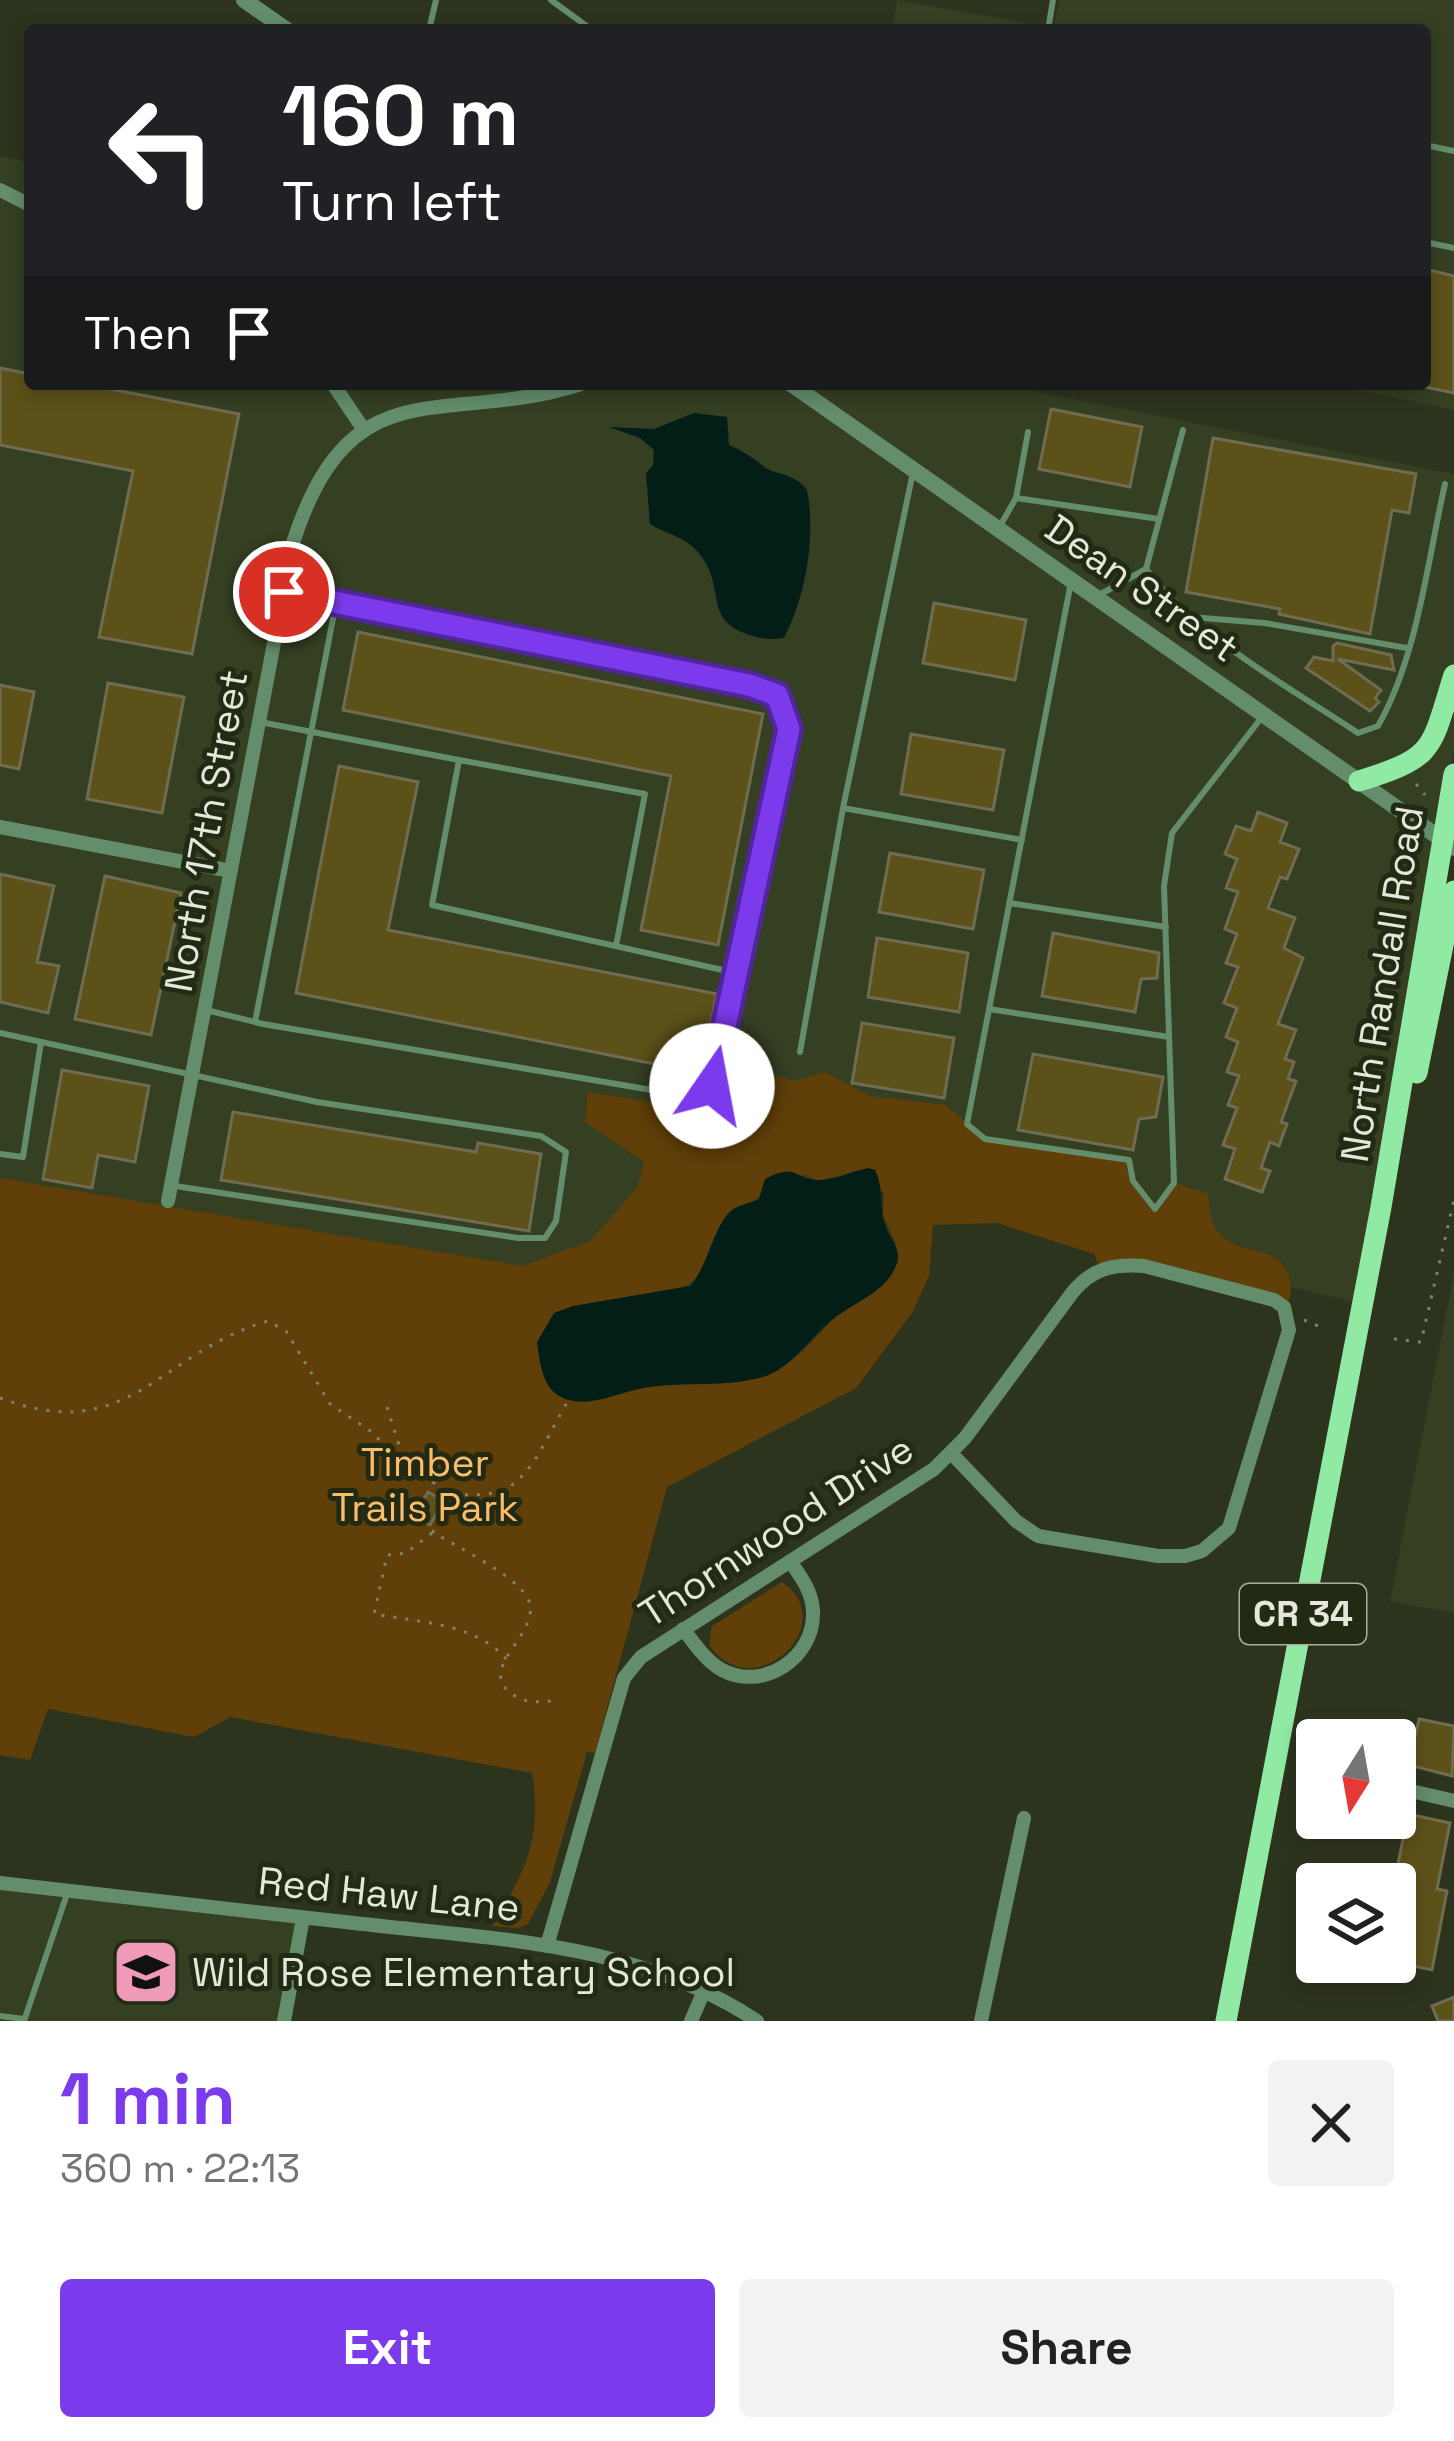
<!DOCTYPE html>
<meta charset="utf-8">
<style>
:root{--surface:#fff;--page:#f2f2f2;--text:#202124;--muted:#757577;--accent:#7c3aed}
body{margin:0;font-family:"Space Grotesk",sans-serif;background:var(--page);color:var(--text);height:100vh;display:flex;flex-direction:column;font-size:45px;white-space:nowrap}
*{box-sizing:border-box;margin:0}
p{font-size:39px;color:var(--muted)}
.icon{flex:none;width:66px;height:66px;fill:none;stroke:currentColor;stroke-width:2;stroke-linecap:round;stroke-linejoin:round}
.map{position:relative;height:2021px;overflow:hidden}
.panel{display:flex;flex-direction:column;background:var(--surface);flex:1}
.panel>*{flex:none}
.guide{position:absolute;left:24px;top:24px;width:1407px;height:366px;border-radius:12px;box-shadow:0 6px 18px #0003;background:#202124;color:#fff;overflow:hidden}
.needle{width:78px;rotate:191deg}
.tools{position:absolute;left:1296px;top:1719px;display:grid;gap:24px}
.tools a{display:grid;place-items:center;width:120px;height:120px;border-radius:12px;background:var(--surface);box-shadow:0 6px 18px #0003;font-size:60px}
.pin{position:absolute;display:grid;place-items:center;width:102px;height:102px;color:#fff;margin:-51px;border:6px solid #fff;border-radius:50%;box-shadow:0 3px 12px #0007}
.me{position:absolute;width:132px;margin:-66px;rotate:12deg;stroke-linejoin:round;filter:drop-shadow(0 0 9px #0008)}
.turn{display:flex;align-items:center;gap:42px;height:252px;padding:0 60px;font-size:54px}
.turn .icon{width:156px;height:156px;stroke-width:2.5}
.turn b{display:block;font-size:84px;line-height:102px}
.then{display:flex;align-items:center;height:114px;padding:0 60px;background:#0003;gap:24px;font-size:45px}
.round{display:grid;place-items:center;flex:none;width:126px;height:126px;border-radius:12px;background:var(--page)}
.headline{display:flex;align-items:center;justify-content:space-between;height:204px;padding:0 60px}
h1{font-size:72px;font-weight:700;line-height:90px;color:var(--accent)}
.primary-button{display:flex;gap:24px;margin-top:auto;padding:24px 60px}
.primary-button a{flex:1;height:138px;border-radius:12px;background:var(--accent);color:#fff;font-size:48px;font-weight:700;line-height:138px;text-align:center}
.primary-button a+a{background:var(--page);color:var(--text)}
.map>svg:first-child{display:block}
.built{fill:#353f22}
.green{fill:#603f08;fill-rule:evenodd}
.water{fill:#021e17}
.building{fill:#5b5119;stroke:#706c52;stroke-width:3}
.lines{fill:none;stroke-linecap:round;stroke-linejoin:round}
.path{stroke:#7d8370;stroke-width:3;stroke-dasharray:3 9;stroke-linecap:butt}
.service{stroke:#638d6b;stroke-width:6}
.minor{stroke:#638d6b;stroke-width:14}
.tertiary{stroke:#638d6b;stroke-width:16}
.primary{stroke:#91eaa3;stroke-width:21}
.route-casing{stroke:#51269a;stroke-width:30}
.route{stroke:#7c3aed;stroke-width:21}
.labels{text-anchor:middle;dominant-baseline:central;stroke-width:10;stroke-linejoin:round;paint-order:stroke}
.shield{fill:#232a14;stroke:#a9af9f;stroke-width:3}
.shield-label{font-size:36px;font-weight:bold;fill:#e3e8da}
.street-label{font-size:39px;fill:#e3e8da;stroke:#232a14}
.park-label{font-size:39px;fill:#fbbd69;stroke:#232a14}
.poi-label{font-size:39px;fill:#e3e8da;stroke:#232a14;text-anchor:start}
</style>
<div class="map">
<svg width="1454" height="2021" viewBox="0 0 1454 2021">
<rect width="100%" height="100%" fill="#2d341e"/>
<path class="built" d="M897,0L1054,28L1059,0H1454V410L1329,384H1425V30H892Z
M0,156L30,162V384H776L1435,841L1354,1302L860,1186L711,1298L0,1178Z
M793,384H996L1454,474V748L1438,833Z
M1454,1273V1613L1390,1601Z
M0,1889L304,1923L281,2021H0Z"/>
<path class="green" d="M740,1065L795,1081L824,1072L870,1096L946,1105L985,1139L1129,1160L1133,1181L1155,1208L1174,1183L1208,1194C1209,1203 1209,1215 1213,1223C1233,1266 1292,1232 1291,1296L1284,1307L1144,1266L1100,1270L1094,1254L997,1223L933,1225L929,1276L912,1313L856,1388L667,1487L595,1753L587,1752L550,1882L528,1924L518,1928L492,1926C525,1872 543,1838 532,1773L230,1717L194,1737L48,1709L30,1760L0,1755V1178L523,1266L590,1241L637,1188L644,1162L585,1122L588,1092L694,1109L706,1107ZM868,1168L884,1194L883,1216L896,1244L872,1294L834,1318L802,1352L785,1365L766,1376L692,1383L674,1290C708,1282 702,1254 719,1230C730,1213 755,1208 762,1190L807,1174L817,1181Z
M782,1582C843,1623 754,1709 709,1645L712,1626Z"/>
<path class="water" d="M694,413L727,417L729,445C743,451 752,457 763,466C778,477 794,472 807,490C816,536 806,596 784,638C770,640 760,639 747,634C702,618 728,589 698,552C684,536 666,534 650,524L646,473L653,465L654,450L640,438L609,427L654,429Z
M868,1168L875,1170C885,1190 878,1213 888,1232C894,1244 902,1252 896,1266C886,1292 854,1302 833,1319C809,1337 794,1367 763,1377C726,1388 683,1381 644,1388C618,1392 589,1409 563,1398C542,1389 540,1363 537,1342L554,1313L573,1306L690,1286C709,1265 714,1224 732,1210C739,1205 750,1203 759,1199L765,1179C797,1162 795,1180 820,1180C834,1180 854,1171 868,1168Z"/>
<path class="building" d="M1425,269L1454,276V393L1425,387Z
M0,368L30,374V384H84L239,414L192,654L99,637L133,471L0,445Z
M1051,409L1142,427L1130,487L1039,469Z
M1213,438L1416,474L1409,513L1392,510L1370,634L1279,614L1280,609L1186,592Z
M934,603L1026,620L1015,680L923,663Z
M358,632L763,714L718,945L641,930L671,776L343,710Z
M1337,643L1391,655L1394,670L1338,659L1381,690L1375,698L1379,702L1370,711L1306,668L1314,657L1333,661V646Z
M108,683L184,697L162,813L87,799Z
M0,685L34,692L19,769L0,765Z
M911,734L1004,750L993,810L901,794Z
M339,766L418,782L388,930L717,994L700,1073L296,993Z
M1258,812L1287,823L1280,842L1299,849L1287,879L1280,877L1268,908L1295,918L1284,948L1303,958L1278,1024L1296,1030L1285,1059L1294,1062L1288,1079L1296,1081L1281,1122L1287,1124L1279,1146L1270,1142L1261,1168L1270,1171L1262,1192L1225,1179L1235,1149L1223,1145L1237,1108L1228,1105L1239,1076L1227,1072L1238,1042L1226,1037L1237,1008L1224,1003L1238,967L1226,963L1237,934L1225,929L1238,892L1226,888L1237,859L1225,854L1236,826L1251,831Z
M890,853L984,870L973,929L879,912Z
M0,874L54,886L37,962L59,966L48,1013L0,1002Z
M105,876L181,893L151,1035L75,1019Z
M1053,933L1159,953L1157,978L1141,979L1135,1012L1042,996Z
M877,938L968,953L959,1012L868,997Z
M862,1023L954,1038L944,1098L852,1083Z
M1033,1054L1163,1077L1156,1117L1139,1119L1133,1150L1018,1130Z
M62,1070L149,1086L135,1162L98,1155L92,1188L43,1179Z
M233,1112L476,1152L478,1143L541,1154L529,1231L221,1180Z
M428,1492L444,1501L430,1525L414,1516Z
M1419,1719L1454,1726L1452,1776L1409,1765Z
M1408,1814L1450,1823L1437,1889L1447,1891L1432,1970L1395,1962L1394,1884Z
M1454,1997V2021H1438L1432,2006Z"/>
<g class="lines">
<path class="path" d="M1416,784L1425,795
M1304,1320L1318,1326
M1394,1339L1421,1342L1454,1200
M0,1398C130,1447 159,1352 268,1321L286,1331L330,1404L372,1432L406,1469L438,1485L450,1497L433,1532C457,1547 513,1574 527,1597C546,1630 479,1664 508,1691C523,1704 535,1702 553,1701
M387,1407L406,1467
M453,1496C469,1493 487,1497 503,1490C533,1477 550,1430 567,1403
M432,1533L406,1553L387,1555L374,1614C417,1622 476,1623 506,1659"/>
<path class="service" d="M551,0L592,30
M429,30L436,0
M1048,30L1053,0
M1425,145L1454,151
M1425,242L1454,248
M913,472L843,808L1022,840
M1016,498L1028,432
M1000,526L1016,498L1159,519
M1146,569C1201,640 1283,683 1358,733L1378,726C1418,655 1427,563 1445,484
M1071,582L967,1124L985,1139L1129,1160L1133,1181L1155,1209L1174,1183L1164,886L1172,833L1262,717
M1099,595L1146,569L1183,430
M1191,617L1264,623L1407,648
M260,722L459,760L432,905L736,973
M459,760L645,794L616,946
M1009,903L1166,927
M989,1009L1169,1037
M206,1010L263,1024L693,1097L712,1086L789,729L777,695L749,685L287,593
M255,1022L336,603
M0,1033L317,1102L541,1136L566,1152L556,1221L545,1238H518L175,1186
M800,1052L843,808
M0,1154L23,1157L41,1042
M0,2016L24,2019
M24,2021L67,1894"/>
<path class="minor" d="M0,190L30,205
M333,384L364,430
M0,827L231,871
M168,1201L293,543C351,362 444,428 581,384
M683,1629C695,1644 705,1660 722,1670C763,1692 815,1658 813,1611C812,1591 801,1577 790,1561
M1398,1788L1454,1801
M0,1883C118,1897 236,1910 354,1923C491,1939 638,1942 757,2021
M547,1946L624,1678L641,1657L934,1469L965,1438L1072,1293C1092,1268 1113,1264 1144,1266L1274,1300L1284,1307L1289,1330L1229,1528L1202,1551L1185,1556H1158L1038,1536L1016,1521L952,1454
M284,2021L303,1918
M691,2021L704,1991
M981,2021L1024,1818"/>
<path class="tertiary" d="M244,0L287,30
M791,384L1454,848"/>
<path class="primary" d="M1359,781C1437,757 1430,750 1454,675
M1417,1073L1454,891
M1226,2021L1381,1207L1454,774"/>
</g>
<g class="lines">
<defs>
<path id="route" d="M284,592L749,685L777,695L789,729L712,1086"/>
</defs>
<use href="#route" class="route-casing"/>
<use href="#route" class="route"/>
</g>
<defs>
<symbol id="school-square" viewBox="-11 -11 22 22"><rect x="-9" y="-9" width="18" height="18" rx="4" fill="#ef9ab7" stroke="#232a14"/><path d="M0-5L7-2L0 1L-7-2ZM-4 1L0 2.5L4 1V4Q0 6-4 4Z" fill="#111"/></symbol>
</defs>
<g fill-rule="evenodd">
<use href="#school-square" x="108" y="1934" width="76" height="76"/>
</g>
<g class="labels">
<rect class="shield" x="1240" y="1584" width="126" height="60" rx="9"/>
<g class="shield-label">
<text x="1303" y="1614">CR 34</text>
</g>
<g class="street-label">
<text transform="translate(1142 588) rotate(35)">Dean Street</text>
<text transform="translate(206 831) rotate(-80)">North 17th Street</text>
<text transform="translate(1382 984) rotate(-81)">North Randall Road</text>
<text transform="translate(776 1531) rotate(-33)">Thornwood Drive</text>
<text transform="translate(389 1894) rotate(6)">Red Haw Lane</text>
</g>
<g class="park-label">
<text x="425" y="1462">Timber<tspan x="425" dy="45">Trails Park</tspan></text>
</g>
<g class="poi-label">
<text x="192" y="1972">Wild Rose Elementary School</text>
</g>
</g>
</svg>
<div class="tools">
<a><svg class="needle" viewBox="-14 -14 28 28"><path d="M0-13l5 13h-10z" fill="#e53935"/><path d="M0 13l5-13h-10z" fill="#757577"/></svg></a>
<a><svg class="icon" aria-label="layers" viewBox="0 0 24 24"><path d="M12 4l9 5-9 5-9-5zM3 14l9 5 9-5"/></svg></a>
</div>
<div class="pin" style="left:284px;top:592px;background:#d93025"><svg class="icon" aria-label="arrive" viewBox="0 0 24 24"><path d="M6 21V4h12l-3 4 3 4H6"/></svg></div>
<svg class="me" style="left:712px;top:1086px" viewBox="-20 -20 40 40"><circle r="19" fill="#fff"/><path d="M0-13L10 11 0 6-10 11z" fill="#7c3aed"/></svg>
<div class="guide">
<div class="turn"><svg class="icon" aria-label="left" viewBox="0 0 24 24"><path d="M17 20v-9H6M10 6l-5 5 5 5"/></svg><div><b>160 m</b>Turn left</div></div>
<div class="then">Then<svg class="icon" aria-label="arrive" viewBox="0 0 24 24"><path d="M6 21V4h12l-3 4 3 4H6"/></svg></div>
</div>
</div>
<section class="panel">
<div class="headline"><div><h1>1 min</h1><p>360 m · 22:13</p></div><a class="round"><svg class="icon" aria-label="close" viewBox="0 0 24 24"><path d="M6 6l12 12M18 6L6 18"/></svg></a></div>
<div class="primary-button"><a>Exit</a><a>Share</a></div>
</section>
